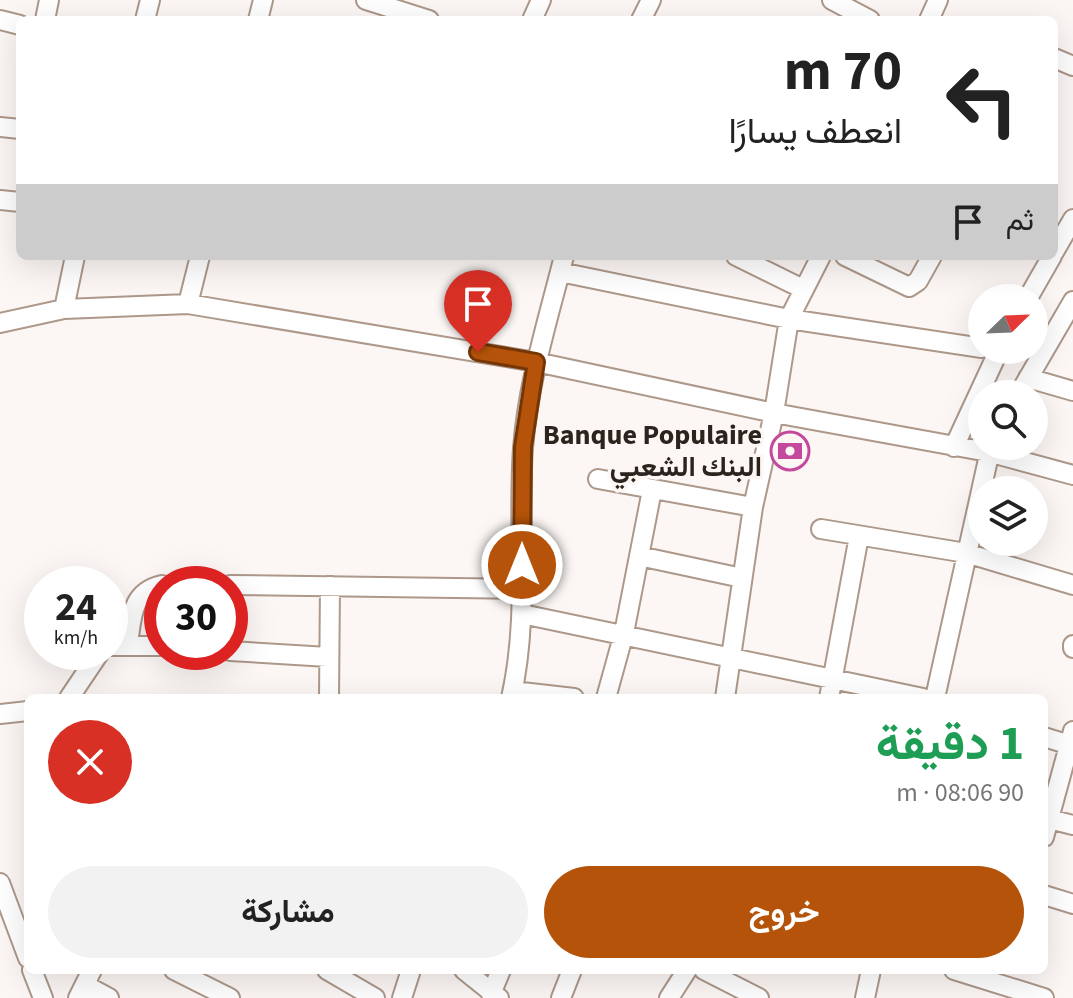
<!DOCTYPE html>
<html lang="ar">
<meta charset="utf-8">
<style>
:root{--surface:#fff;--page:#f2f2f2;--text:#222;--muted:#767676;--accent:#b45309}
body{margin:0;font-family:"Source Sans 3",Vazirmatn,sans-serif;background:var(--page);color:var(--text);direction:rtl;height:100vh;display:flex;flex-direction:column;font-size:30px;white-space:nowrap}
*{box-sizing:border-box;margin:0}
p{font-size:26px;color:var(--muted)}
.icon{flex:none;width:44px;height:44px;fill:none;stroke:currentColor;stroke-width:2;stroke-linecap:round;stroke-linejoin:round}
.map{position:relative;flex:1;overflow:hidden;direction:ltr}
.drawer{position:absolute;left:24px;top:694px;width:1024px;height:280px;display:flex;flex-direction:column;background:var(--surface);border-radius:12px;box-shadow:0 8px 32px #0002;direction:rtl}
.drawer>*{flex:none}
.hud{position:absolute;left:16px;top:16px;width:1042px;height:244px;border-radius:12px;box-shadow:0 8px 32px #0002;direction:rtl;background:#fff;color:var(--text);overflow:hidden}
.needle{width:52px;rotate:67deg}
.controls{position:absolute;left:968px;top:284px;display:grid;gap:16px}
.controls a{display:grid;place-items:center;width:80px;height:80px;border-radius:50%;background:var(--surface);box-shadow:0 8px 32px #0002;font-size:40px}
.speed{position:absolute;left:24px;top:566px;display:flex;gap:16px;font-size:40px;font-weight:700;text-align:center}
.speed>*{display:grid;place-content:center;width:104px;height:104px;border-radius:50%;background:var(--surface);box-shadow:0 8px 32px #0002;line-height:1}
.speed small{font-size:20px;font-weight:400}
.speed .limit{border:12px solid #d22;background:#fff;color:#111}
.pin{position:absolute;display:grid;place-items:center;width:68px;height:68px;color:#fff;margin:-82px -34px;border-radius:50% 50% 50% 0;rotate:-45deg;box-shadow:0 0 8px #0007}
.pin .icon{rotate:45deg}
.me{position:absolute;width:88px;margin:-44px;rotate:0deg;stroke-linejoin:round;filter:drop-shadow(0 0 6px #0008)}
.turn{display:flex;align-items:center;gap:28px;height:168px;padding:0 24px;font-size:36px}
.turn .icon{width:104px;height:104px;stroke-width:2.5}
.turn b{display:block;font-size:56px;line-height:68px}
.then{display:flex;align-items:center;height:76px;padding:0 24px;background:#0003;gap:16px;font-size:30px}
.round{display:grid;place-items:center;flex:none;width:84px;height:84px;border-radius:42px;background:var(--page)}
.summary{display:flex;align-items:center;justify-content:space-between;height:136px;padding:0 24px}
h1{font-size:48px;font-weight:700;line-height:60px;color:#1e9e55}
.primary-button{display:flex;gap:16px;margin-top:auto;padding:16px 24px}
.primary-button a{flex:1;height:92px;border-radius:48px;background:var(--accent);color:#fff;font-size:32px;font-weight:700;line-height:92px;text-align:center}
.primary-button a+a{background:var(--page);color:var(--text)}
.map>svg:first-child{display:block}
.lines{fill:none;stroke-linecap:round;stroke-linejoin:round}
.street-casing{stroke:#ad988a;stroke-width:22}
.street{stroke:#fff;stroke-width:18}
.route-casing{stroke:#753606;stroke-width:20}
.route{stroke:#b45309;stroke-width:14}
.labels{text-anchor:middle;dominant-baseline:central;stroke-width:7;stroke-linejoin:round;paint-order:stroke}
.poi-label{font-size:28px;font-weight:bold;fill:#2b231e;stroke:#fcf7f4;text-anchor:end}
</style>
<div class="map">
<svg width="1073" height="998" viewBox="0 0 1073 998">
<rect width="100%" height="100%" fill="#fcf7f4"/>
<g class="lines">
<defs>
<path id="street" d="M366,0L429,20
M832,0L870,20
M0,20L20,25
M45,20L49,0
M145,20L150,0
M258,20L263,0
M532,20L541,0
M641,20L651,0
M929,20L938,0
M1054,58L1073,66
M0,127L20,129
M0,200L20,202
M1054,252L1073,219
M736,256L803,289
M845,256L909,287L918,281L932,256
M560,272L789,319L982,348
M1028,298L1052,256
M188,304L200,256
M64,309L75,256
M0,323L64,309L188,304L536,362L774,413L988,452L1073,475
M1028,378L1073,391
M1019,394L1073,301
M954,447L999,350
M598,479L753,507
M821,529L966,553L1073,585
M639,556L742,578
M230,585L522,589
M522,614L923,698
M128,644C132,617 131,592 162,585
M1073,645V648
M110,646H162
M230,651L328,657
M513,691L574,698
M69,698L100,652
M329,698L330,586
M511,698C530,615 517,531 523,448C528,382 548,320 564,256
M606,698L624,633L652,490
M725,698L753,507L774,413L789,319L821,256
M829,698L859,536
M935,698L991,446
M0,714L28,711
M1044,737L1073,746
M1049,819L1073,825
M1044,837L1073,731
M0,883L28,958
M1044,895L1073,904
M32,970L43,998
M174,970L230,998
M327,970L375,998
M464,970L499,998
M704,970L759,998
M954,970L1044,998
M85,985L109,998
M491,994L501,970
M78,998L92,970
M402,998L411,970
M561,998L572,970
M669,998L687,970
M865,998L871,970"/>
</defs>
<use href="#street" class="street-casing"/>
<use href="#street" class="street"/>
</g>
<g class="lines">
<defs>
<path id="route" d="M478,352L536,362L523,447L522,565"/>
</defs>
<use href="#route" class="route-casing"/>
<use href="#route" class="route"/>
</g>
<defs>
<symbol id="bank-ring" viewBox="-11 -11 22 22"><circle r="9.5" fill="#fcf7f4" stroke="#c3499d" stroke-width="1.5"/><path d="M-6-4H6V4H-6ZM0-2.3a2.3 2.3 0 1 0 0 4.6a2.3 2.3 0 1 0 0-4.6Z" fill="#c3499d"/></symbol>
</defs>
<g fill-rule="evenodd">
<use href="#bank-ring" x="768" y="429" width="44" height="44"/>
</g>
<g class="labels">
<g class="poi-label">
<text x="762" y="435">Banque Populaire<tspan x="762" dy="32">البنك الشعبي</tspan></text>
</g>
</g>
</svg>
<div class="controls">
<a><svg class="needle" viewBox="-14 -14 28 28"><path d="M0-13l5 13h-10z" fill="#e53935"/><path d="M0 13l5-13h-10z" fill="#767676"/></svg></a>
<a><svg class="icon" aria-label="search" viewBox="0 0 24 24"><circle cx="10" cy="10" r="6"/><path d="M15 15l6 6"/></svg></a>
<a><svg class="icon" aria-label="layers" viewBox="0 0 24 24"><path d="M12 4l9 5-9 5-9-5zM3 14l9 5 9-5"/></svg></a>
</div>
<div class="speed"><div>24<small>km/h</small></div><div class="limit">30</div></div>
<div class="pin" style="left:478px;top:352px;background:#d93025"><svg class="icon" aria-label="arrive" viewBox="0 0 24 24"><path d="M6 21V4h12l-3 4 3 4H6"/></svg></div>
<svg class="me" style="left:522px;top:565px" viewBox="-20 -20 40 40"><circle r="17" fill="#b45309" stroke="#fff" stroke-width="3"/><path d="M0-11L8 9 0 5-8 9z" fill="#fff"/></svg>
<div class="hud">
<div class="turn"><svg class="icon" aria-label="left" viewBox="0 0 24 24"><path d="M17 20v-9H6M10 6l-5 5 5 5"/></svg><div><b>70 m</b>انعطف يسارًا</div></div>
<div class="then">ثم<svg class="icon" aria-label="arrive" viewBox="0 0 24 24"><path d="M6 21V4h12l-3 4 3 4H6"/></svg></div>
</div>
<section class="drawer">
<div class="summary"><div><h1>1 دقيقة</h1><p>90 m · 08:06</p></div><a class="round" style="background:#d93025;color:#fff"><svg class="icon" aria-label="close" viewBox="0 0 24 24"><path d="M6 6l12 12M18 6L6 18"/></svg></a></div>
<div class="primary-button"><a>خروج</a><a>مشاركة</a></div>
</section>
</div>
